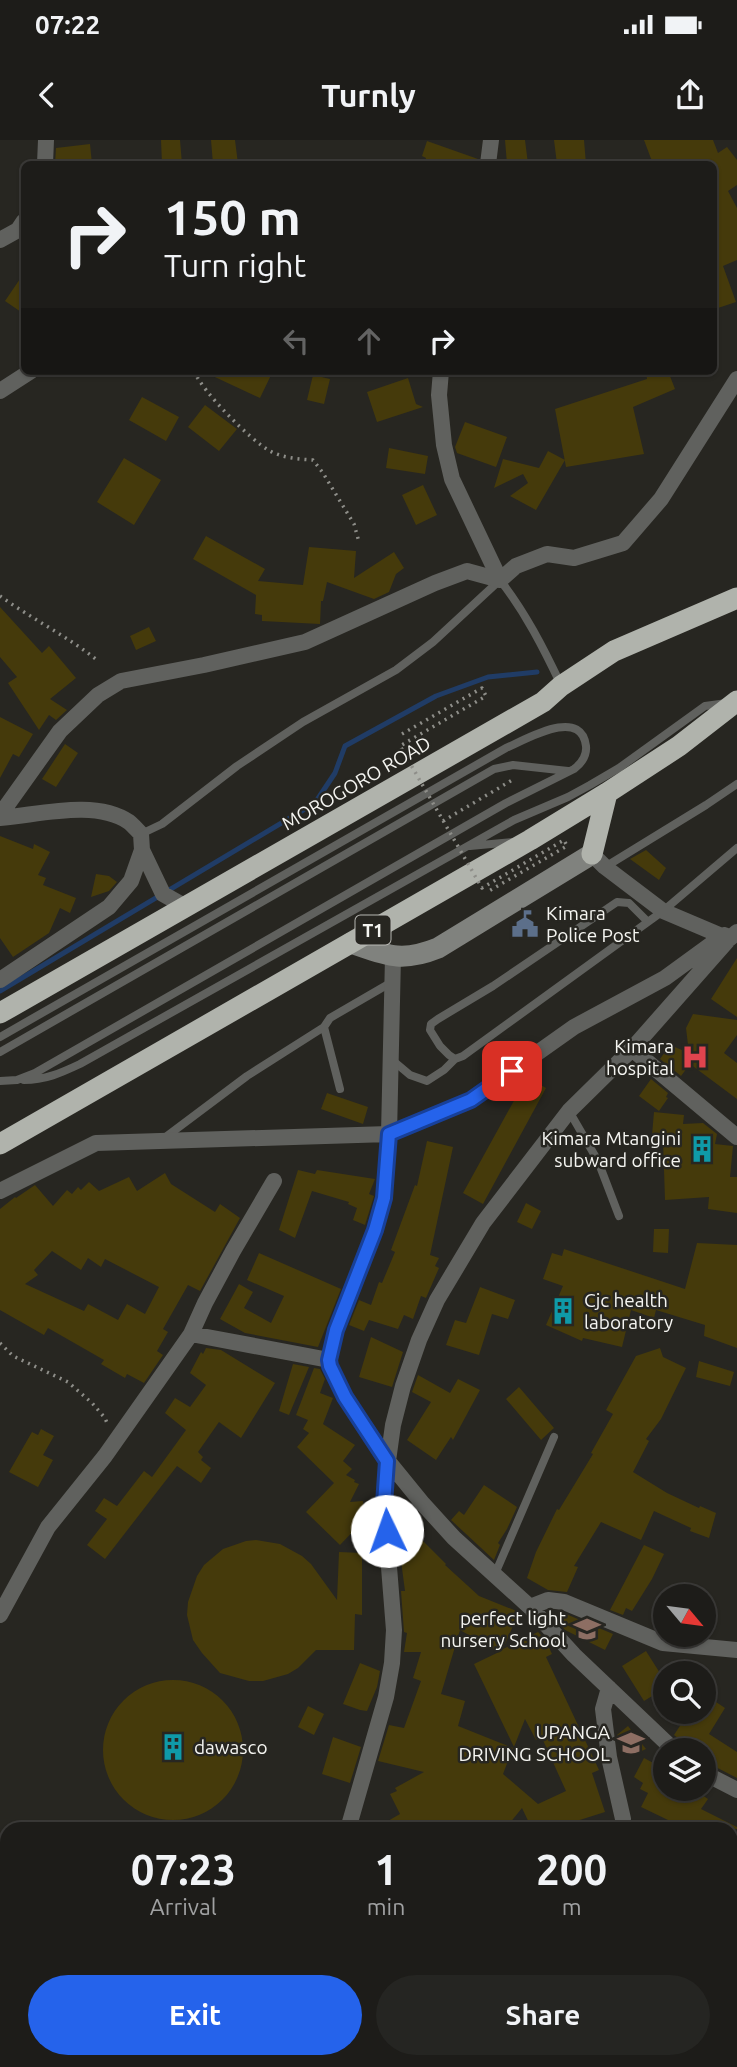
<!DOCTYPE html>
<style>
:root{--surface:#1d1c19;--page:#252522;--text:#f1f3f6;--muted:#a0a1a2;--line:#3b3a38;--accent:#2563eb}
body{margin:0;font-family:Ubuntu,sans-serif;background:var(--page);color:var(--text);height:100vh;display:flex;flex-direction:column;font-size:26px;white-space:nowrap}
*{box-sizing:border-box;margin:0}
p{font-size:23px;color:var(--muted)}
.icon{flex:none;width:38px;height:38px;fill:none;stroke:currentColor;stroke-width:2;stroke-linecap:round;stroke-linejoin:round}
.map{position:relative;flex:1;overflow:hidden}
.panel{position:absolute;left:0px;top:1682px;width:738px;height:247px;display:flex;flex-direction:column;background:var(--surface);border-radius:21px 21px 0 0;box-shadow:0 2px 5px #0004,0 0 0 2px var(--line)}
.panel>*{flex:none}
.hud{position:absolute;left:21px;top:21px;width:696px;height:214px;border-radius:10px;box-shadow:0 2px 5px #0004,0 0 0 2px var(--line);background:#1d1c19;color:var(--text);overflow:hidden}
.needle{width:46px;rotate:119deg}
.tools{position:absolute;left:653px;top:1444px;display:grid;gap:14px}
.tools a{display:grid;place-items:center;width:63px;height:63px;border-radius:50%;background:var(--surface);box-shadow:0 2px 5px #0004,0 0 0 2px var(--line);font-size:35px}
.pin{position:absolute;display:grid;place-items:center;width:60px;height:60px;color:#fff;margin:-30px;border-radius:14px;box-shadow:0 4px 10px #0006}
.me{position:absolute;width:77px;margin:-38px;rotate:357deg;stroke-linejoin:round;filter:drop-shadow(0 0 5px #0008)}
.turn{display:flex;align-items:center;gap:24px;height:147px;padding:0 28px;font-size:32px}
.turn .icon{width:91px;height:91px;stroke-width:2.5}
.turn b{display:block;font-size:49px;line-height:60px}
.lanes{display:flex;align-items:center;height:66px;padding:0 28px;background:#0003;justify-content:center;gap:35px;direction:ltr}
.lanes .off{opacity:.35}
.eta{display:flex;justify-content:space-evenly;align-items:center;height:119px;text-align:center}
.eta b{font-size:42px;font-weight:600;line-height:49px}
.cta{display:flex;gap:14px;margin-top:auto;padding:14px 28px}
.cta a{flex:1;height:80px;border-radius:42px;background:var(--accent);color:#fff;font-size:28px;font-weight:600;line-height:80px;text-align:center}
.cta a+a{background:var(--page);color:var(--text)}
.status{display:flex;justify-content:space-between;align-items:center;height:49px;padding:0 35px;background:var(--surface);direction:ltr}
.status svg{height:19px;fill:currentColor}
header{display:flex;justify-content:space-between;align-items:center;height:91px;padding:0 28px;background:var(--surface);font-size:32px;font-weight:600}
.map>svg:first-child{display:block}
.lines{fill:none;stroke-linecap:round;stroke-linejoin:round}
.stream{stroke:#203c66;stroke-width:5}
.building{fill:#453a0b;fill-rule:evenodd}
.path{stroke:#8e8e89;stroke-width:3.5;stroke-dasharray:2 5;stroke-linecap:butt}
.lane{stroke:#60615e;stroke-width:8}
.street{stroke:#60615e;stroke-width:16}
.secondary{stroke:#80827e;stroke-width:21}
.highway{stroke:#b0b3ac;stroke-width:21}
.path-bridge{stroke:#8e8e89;stroke-width:3.5;stroke-dasharray:2 5;stroke-linecap:butt}
.route-casing{stroke:#184099;stroke-width:18}
.route{stroke:#2563eb;stroke-width:12}
.labels{text-anchor:middle;dominant-baseline:central;stroke-width:5;stroke-linejoin:round;paint-order:stroke}
.shield{fill:#272621;stroke:#b7b7b3;stroke-width:2}
.shield-label{font-size:18px;font-weight:bold;fill:#f5f5f1}
.street-label{font-size:19px;fill:#f5f5f1;stroke:#272621}
.poi-label{font-size:19px;fill:#f5f5f1;stroke:#272621;text-anchor:end}
</style>
<div class="status"><b>07:22</b><svg viewBox="0 0 49 12"><path d="M0 12V9h3v3zM5 12V6h3v6zM10 12V3h3v9zM15 12V0h3v12zM26 1h20v11H26zM47 4h2v5h-2z"/></svg></div>
<header><svg class="icon" aria-label="back" viewBox="0 0 24 24"><path d="M15 5l-7 7 7 7"/></svg>Turnly<svg class="icon" aria-label="share" viewBox="0 0 24 24"><path d="M12 15V3M7 8l5-5 5 5M5 13v7h14v-7"/></svg></header>
<div class="map">
<svg width="737" height="1927" viewBox="0 0 737 1927">
<rect width="100%" height="100%" fill="#272621"/>
<g class="lines">
<path class="stream" d="M0,851L315,663L335,633L345,606L436,556L488,537L537,532"/>
</g>
<path class="building" d="M161,0H180L182,24H162Z
M211,0H235L238,24H213Z
M505,0H525L528,24H507Z
M554,0H584L586,24H557Z
M644,0H713L718,13L727,7L737,20V45L728,51L737,68V120L723,126L736,162L718,168L714,157V24H653Z
M427,1L478,19V24H424L426,18L422,16Z
M90,4L92,24H55L56,8Z
M24,133V174L5,161Z
M202,231H273L260,258Z
M646,231H668L675,249L633,267L644,314L566,327L555,269L647,239Z
M313,235L330,239L324,264L307,260Z
M408,238L416,264L423,267L377,282L367,252Z
M142,257L179,277L166,301L129,280Z
M205,265L237,289L219,311L188,287Z
M465,282L507,297L496,327L457,313L455,307Z
M389,308L428,316L425,334L386,328Z
M548,311L565,320L536,370L510,356L528,343L523,334L494,348L503,319L539,328Z
M124,318L161,340L134,385L97,362Z
M423,345L437,375L416,385L402,355Z
M206,396L265,429L258,441L303,445L309,407L356,411L354,438L394,412L404,428L396,434L389,452L374,459L327,442L323,461H321L320,484L262,481V475L255,474L256,455L193,419Z
M0,467L42,513L49,506L76,538L50,559L67,570L56,580L49,575L39,590L8,543L17,537L0,517Z
M149,487L156,501L136,510L130,496Z
M0,577L33,594L19,617L13,614L0,638Z
M65,604L78,613L56,647L42,639Z
M0,696L33,709L34,704L50,712L38,735L46,738L43,745L76,758L70,773L60,768L49,793L13,817L0,798Z
M646,710L666,728L659,740L630,719Z
M96,734L109,736L117,742L109,751L91,757Z
M737,818V877L711,859Z
M693,874L737,880V895L724,913L737,923V959L690,924L681,936L660,919L670,905L689,913L686,888Z
M527,937L546,948L483,1064L463,1053Z
M651,939L668,953L666,957L668,958L659,971L639,956Z
M327,953L368,967L363,984L321,969Z
M654,972L684,975L683,984L703,983L717,994L715,1004L733,1006L730,1037H737V1073L708,1069L709,1057L665,1060L663,999L651,1007Z
M427,1001L453,1007L430,1115L439,1118L435,1126L439,1128L426,1158L421,1156L413,1179L404,1175L398,1189L369,1180L364,1191L349,1185L359,1160L371,1165L379,1142L382,1143L395,1112L391,1110L415,1045L417,1046Z
M298,1030L315,1034L317,1030L375,1039L369,1054L374,1056L365,1085L353,1080L357,1068L348,1064L349,1062L312,1051L295,1098L279,1090Z
M165,1033L171,1044L215,1072L220,1064L240,1078L200,1151L188,1145L163,1189L168,1192L157,1211L163,1215L144,1243L127,1234L125,1238L101,1224L104,1220L48,1188L44,1195L0,1170V1069L15,1057L16,1058L35,1045L53,1066L67,1050L72,1054L78,1047L81,1050L89,1042L99,1051L129,1037L137,1051ZM52,1111L81,1130L88,1118L101,1127L105,1119L159,1147L145,1174L127,1164L118,1180L88,1164L84,1171L25,1144L38,1135L34,1130Z
M526,1063L541,1071L532,1089L517,1082Z
M654,1089H669L668,1113L653,1112Z
M697,1103L737,1105V1208L704,1196L705,1185L656,1170L654,1178L631,1170L622,1207L583,1198L582,1201L546,1185L563,1146L543,1139L552,1113L562,1116L564,1109L685,1149Z
M259,1113L341,1149L318,1207L245,1193L220,1179L239,1144L253,1152L244,1168L271,1183L284,1156L247,1140Z
M480,1147L515,1160L508,1179L492,1174L479,1215L446,1205L455,1180L466,1183Z
M371,1197L403,1212L392,1247L359,1237Z
M206,1208L221,1210L275,1243L241,1298L219,1282L198,1312L203,1317L201,1320L211,1328L201,1343L177,1326L105,1419L87,1405L107,1379L95,1371L104,1358L117,1366L144,1331L152,1337L186,1290L165,1273L175,1258L190,1267L206,1245L190,1233L201,1212L203,1214Z
M660,1208L663,1217L686,1228L661,1279L646,1299L649,1301L633,1332L667,1353L699,1368L700,1366L716,1373L709,1398L690,1391L691,1388L654,1371L641,1400L601,1382L574,1426L578,1427L567,1452L548,1450L527,1438L536,1412L557,1369L559,1370L593,1314L591,1313L613,1274L606,1270L636,1216Z
M699,1221L734,1232L730,1246L696,1237Z
M293,1224L309,1227L289,1275L279,1271Z
M314,1228L320,1229L325,1239L320,1253L333,1258L323,1284L355,1305L343,1321L352,1329L346,1335L355,1340L354,1342L359,1344L350,1362L363,1361L365,1379L340,1405L306,1372L334,1343L297,1307L309,1293L303,1289L308,1280L296,1275Z
M418,1235L450,1253L458,1239L480,1250L453,1300L451,1297L436,1320L407,1300L431,1262L412,1252Z
M519,1247L554,1288L541,1300L506,1259Z
M41,1289L54,1296L43,1315L53,1320L38,1347L9,1332L32,1292L38,1295Z
M484,1345L517,1367L507,1389L498,1403L500,1405L494,1420L451,1380L459,1371L464,1375Z
M417,1395L446,1424L445,1425L479,1456L519,1472L503,1509L538,1492L545,1499L552,1514L546,1517L599,1630L592,1633L605,1672L567,1684L569,1689H532L522,1668L505,1689H374L400,1674L390,1654L397,1651L395,1648L424,1632L378,1621L389,1585L404,1588L421,1541L413,1538L421,1512H404L407,1493L404,1492L401,1451H405L400,1413ZM460,1490L499,1512L474,1524L514,1607L525,1579L536,1600L542,1598L566,1651L538,1664L503,1634L513,1608L458,1586L465,1561L441,1554Z
M256,1400L280,1404L302,1416L311,1424L337,1460L339,1412L362,1413V1475L355,1474L354,1510H316L298,1528L288,1534L263,1541H249L220,1533L202,1513L193,1500L187,1475L188,1462L197,1436L204,1425L223,1409L246,1401Z
M644,1405L664,1414L652,1439L632,1471L626,1468L623,1475L610,1470Z
M566,1474L613,1494L605,1510L565,1490L561,1485Z
M646,1511L665,1541V1548L644,1561L622,1526Z
M360,1523L380,1531L377,1547L367,1571L360,1570L343,1564Z
M103 1610a70 70 0 1 1 140 0a70 70 0 1 1-140 0Z
M704,1554L725,1568L709,1594L737,1612V1638L704,1621V1610H693L674,1595L689,1572H704Z
M308,1566L324,1574L314,1595L298,1587Z
M628,1586L646,1609L631,1616L617,1599V1595Z
M333,1597L361,1607L350,1643L322,1634Z
M644,1618L659,1626L665,1633V1648H677L685,1659L696,1651L708,1659L701,1669L737,1687V1689H677L666,1684L668,1680L641,1667L648,1653L640,1649L643,1643L634,1637Z"/>
<g class="lines">
<path class="path" d="M194,231C202,251 250,300 270,311C283,318 298,319 313,320L323,333L354,384L359,402
M0,456C32,479 67,496 97,520
M443,681L514,639
M0,1203L13,1216L68,1242L92,1263L105,1278L107,1283"/>
<path class="lane" d="M141,694L162,684L237,626L303,582L396,530L433,502L500,440C525,472 543,507 561,545
M470,706L513,702
M605,727L706,665L737,644
M648,782L629,763L617,762L493,846L438,879L431,884L430,890L440,906L449,915L455,919L463,916L663,771L737,708
M0,897L506,608C525,600 581,566 586,606C587,616 582,623 574,629L506,663L35,933L17,940L0,941
M0,912L494,629L513,625L568,631
M391,919L410,935L427,941L444,930L455,919
M24,940C45,940 61,933 80,924L514,680L568,657L590,645L619,628L705,566L727,563
M340,949L324,887L330,878L392,842
M569,971L598,1021L619,1076
M163,999L247,936L324,887
M495,1434L554,1297"/>
<path class="street" d="M45,24L46,0
M488,24L491,0
M0,100L18,90L24,81
M441,231L439,255L444,305L452,339L500,440
M0,251L31,231
M500,440L516,426L547,414L574,418L623,403L661,359L737,239
M0,675L60,591L98,555L121,541L204,525L305,502L435,443L467,431L500,440
M0,678C39,675 95,659 129,682C133,685 137,690 141,694L142,710L163,754L186,767
M592,714L605,727L663,771L729,799
M393,817L389,994L384,1058L375,1090L336,1190L329,1220L330,1226L345,1257L388,1321L423,1364L454,1398L530,1467L574,1515L674,1610
M0,840L109,767L131,741L142,710
M632,909L737,997
M0,1051L96,1003L389,994L471,960L574,887L665,838L724,795
M191,1194L329,1220
M530,1467L548,1460L564,1462L663,1503L737,1510
M0,1475L48,1387L105,1316L191,1194L205,1163L233,1111L274,1041
M609,1548L603,1569L609,1617L623,1679
M704,1633L737,1650
M348,1689L386,1557L392,1523L394,1490L384,1364L388,1321L393,1285L403,1246L419,1200L437,1160L483,1083L569,971L632,909L729,799L737,792
M0,1876L7,1880
M80,1922L90,1927
M60,1927L62,1922
M352,1927L353,1922"/>
<path class="secondary" d="M351,803C386,815 401,823 438,808L592,714"/>
<path class="highway" d="M592,714L607,653
M0,873L543,562L561,546L614,511L737,458
M0,1004L530,700L607,653L679,606L737,561"/>
<path class="path-bridge" d="M402,594L482,548L486,556L400,606L482,748L564,700L567,706L487,752"/>
</g>
<g class="lines">
<defs>
<path id="route" d="M387,1391L384,1364L387,1321L345,1257L330,1226L329,1220L336,1190L375,1090L384,1058L389,994L471,960L512,931"/>
</defs>
<use href="#route" class="route-casing"/>
<use href="#route" class="route"/>
</g>
<defs>
<symbol id="civic-bare" viewBox="-9 -9 18 18"><path d="M-.6-6.5H3V-4.5H.6V-3L4-1V1h2V6H-6V1h2V-1L-.6-3ZM-1.2 2.5V6h2.4V2.5Z" fill="#5c6f8a" stroke="#272621" stroke-width="2.5" paint-order="stroke"/></symbol>
<symbol id="hospital-bare" viewBox="-9 -9 18 18"><path d="M-5-5h3v3.5h4V-5h3V5h-3V1.5h-4V5h-3Z" fill="#e0444e" stroke="#272621" stroke-width="2.5" paint-order="stroke"/></symbol>
<symbol id="building-bare" viewBox="-9 -9 18 18"><path d="M-4-6H4V6H1V3H-1V6H-4ZM-2.5-4.3h1.7v1.8h-1.7ZM.8-4.3h1.7v1.8H.8ZM-2.5-1h1.7V.8h-1.7ZM.8-1h1.7V.8H.8Z" fill="#0f9aa8" stroke="#272621" stroke-width="2.5" paint-order="stroke"/></symbol>
<symbol id="school-bare" viewBox="-9 -9 18 18"><path d="M0-5L7-2L0 1L-7-2ZM-4 1L0 2.5L4 1V4Q0 6-4 4Z" fill="#8d6e63" stroke="#272621" stroke-width="2.5" paint-order="stroke"/></symbol>
<symbol id="university-bare" viewBox="-9 -9 18 18"><path d="M0-5L7-2L0 1L-7-2ZM-4 1L0 2.5L4 1V4Q0 6-4 4Z" fill="#8d6e63" stroke="#272621" stroke-width="2.5" paint-order="stroke"/></symbol>
</defs>
<g fill-rule="evenodd">
<use href="#civic-bare" x="506" y="765" width="38" height="38"/>
<use href="#hospital-bare" x="676" y="898" width="38" height="38"/>
<use href="#building-bare" x="683" y="990" width="38" height="38"/>
<use href="#building-bare" x="544" y="1152" width="38" height="38"/>
<use href="#school-bare" x="568" y="1470" width="38" height="38"/>
<use href="#university-bare" x="612" y="1584" width="38" height="38"/>
<use href="#building-bare" x="154" y="1588" width="38" height="38"/>
</g>
<g class="labels">
<rect class="shield" x="355.5" y="775.5" width="35" height="29" rx="5"/>
<g class="shield-label">
<text x="373" y="790">T1</text>
</g>
<g class="street-label">
<text transform="translate(356 643) rotate(-30)">MOROGORO ROAD</text>
</g>
<g class="poi-label">
<text x="546" y="773" text-anchor="start">Kimara<tspan x="546" dy="22">Police Post</tspan></text>
<text x="674" y="906">Kimara<tspan x="674" dy="22">hospital</tspan></text>
<text x="681" y="998">Kimara Mtangini<tspan x="681" dy="22">subward office</tspan></text>
<text x="584" y="1160" text-anchor="start">Cjc health<tspan x="584" dy="22">laboratory</tspan></text>
<text x="566" y="1478">perfect light<tspan x="566" dy="22">nursery School</tspan></text>
<text x="610" y="1592">UPANGA<tspan x="610" dy="22">DRIVING SCHOOL</tspan></text>
<text x="194" y="1607" text-anchor="start">dawasco</text>
</g>
</g>
</svg>
<div class="tools">
<a><svg class="needle" viewBox="-14 -14 28 28"><path d="M0-13l5 13h-10z" fill="#e53935"/><path d="M0 13l5-13h-10z" fill="#a0a1a2"/></svg></a>
<a><svg class="icon" aria-label="search" viewBox="0 0 24 24"><circle cx="10" cy="10" r="6"/><path d="M15 15l6 6"/></svg></a>
<a><svg class="icon" aria-label="layers" viewBox="0 0 24 24"><path d="M12 4l9 5-9 5-9-5zM3 14l9 5 9-5"/></svg></a>
</div>
<div class="pin" style="left:512px;top:931px;background:#d93025"><svg class="icon" aria-label="arrive" viewBox="0 0 24 24"><path d="M6 21V4h12l-3 4 3 4H6"/></svg></div>
<svg class="me" style="left:387px;top:1391px" viewBox="-20 -20 40 40"><circle r="19" fill="#fff"/><path d="M0-13L10 11 0 6-10 11z" fill="#2563eb"/></svg>
<div class="hud">
<div class="turn"><svg class="icon" aria-label="right" viewBox="0 0 24 24"><path d="M7 20v-9h11M14 6l5 5-5 5"/></svg><div><b>150 m</b>Turn right</div></div>
<div class="lanes"><svg class="icon off" aria-label="left" viewBox="0 0 24 24"><path d="M17 20v-9H6M10 6l-5 5 5 5"/></svg><svg class="icon off" aria-label="ahead" viewBox="0 0 24 24"><path d="M12 20V5M6 11l6-6 6 6"/></svg><svg class="icon" aria-label="right" viewBox="0 0 24 24"><path d="M7 20v-9h11M14 6l5 5-5 5"/></svg></div>
</div>
<section class="panel">
<div class="eta">
<div><b>07:23</b><p>Arrival</p></div>
<div><b>1</b><p>min</p></div>
<div><b>200</b><p>m</p></div>
</div>
<div class="cta"><a>Exit</a><a>Share</a></div>
</section>
</div>
